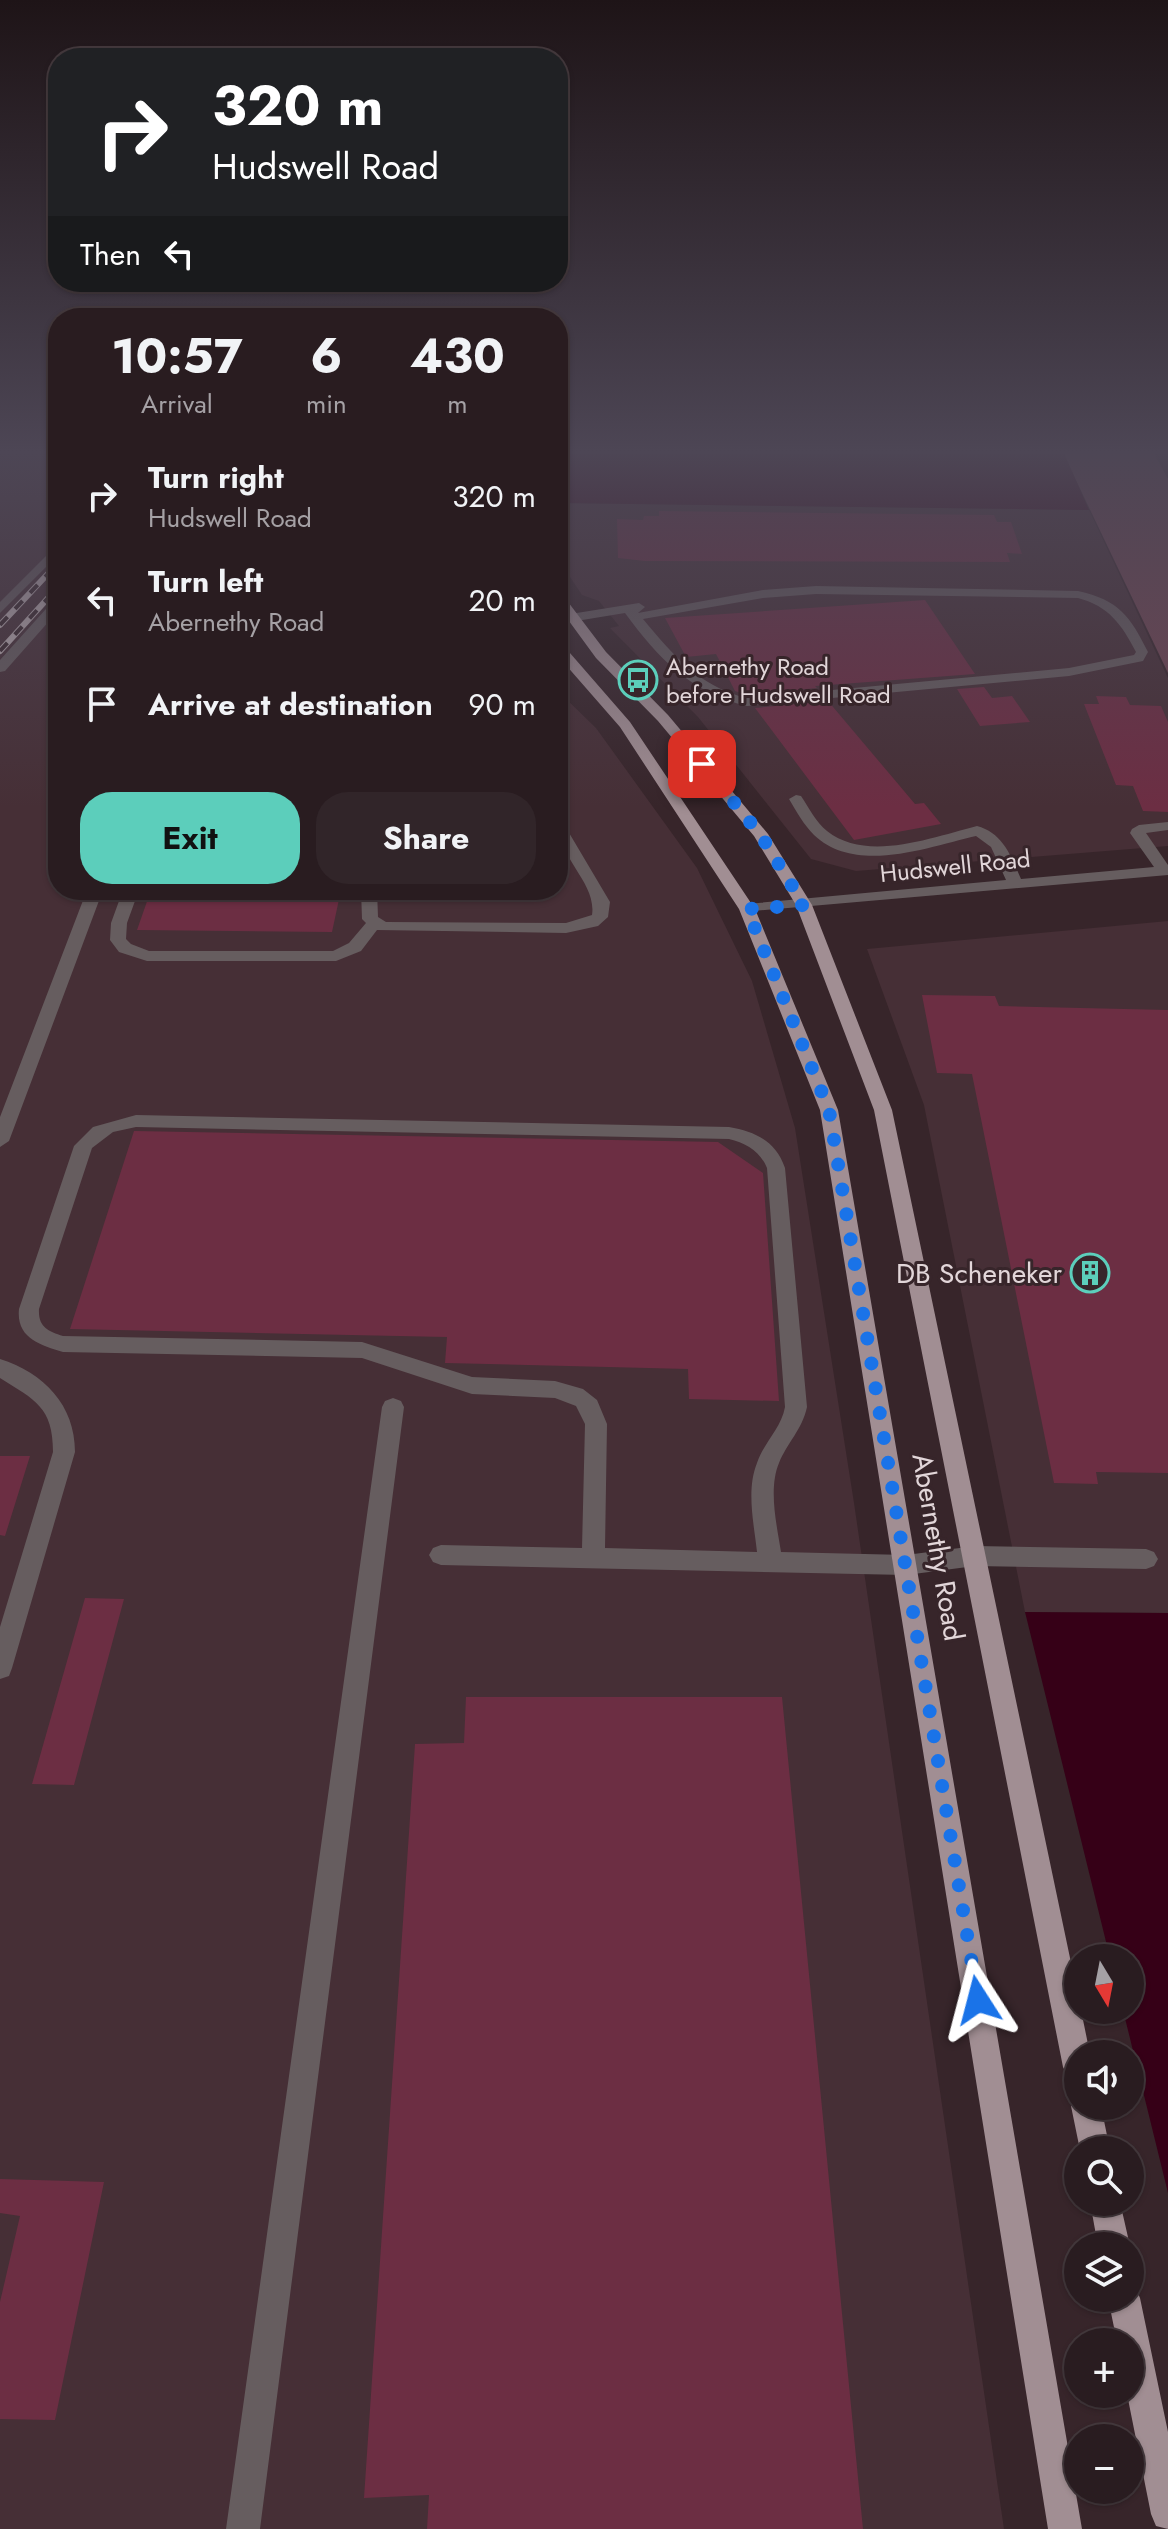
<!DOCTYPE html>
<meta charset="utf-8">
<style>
:root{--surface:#291c20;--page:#312529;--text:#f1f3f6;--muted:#a5a1a5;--line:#453a3e;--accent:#5ccebb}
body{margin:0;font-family:Jost,sans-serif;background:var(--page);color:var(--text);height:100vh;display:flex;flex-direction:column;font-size:30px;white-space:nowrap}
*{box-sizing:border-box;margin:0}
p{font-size:26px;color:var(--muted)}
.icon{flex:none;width:44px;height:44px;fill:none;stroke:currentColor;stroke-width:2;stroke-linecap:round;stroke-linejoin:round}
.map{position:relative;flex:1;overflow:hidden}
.details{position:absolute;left:48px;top:308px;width:520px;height:592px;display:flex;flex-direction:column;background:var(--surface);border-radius:32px;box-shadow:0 2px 6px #0004,0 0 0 2px var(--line)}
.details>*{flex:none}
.top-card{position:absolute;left:48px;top:48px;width:520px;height:244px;border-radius:32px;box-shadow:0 2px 6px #0004,0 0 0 2px var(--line);background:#202124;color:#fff;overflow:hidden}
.needle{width:52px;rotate:170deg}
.buttons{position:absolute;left:1064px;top:1944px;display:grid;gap:16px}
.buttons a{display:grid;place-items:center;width:80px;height:80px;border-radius:50%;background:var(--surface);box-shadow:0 2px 6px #0004,0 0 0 2px var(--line);font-size:40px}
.pin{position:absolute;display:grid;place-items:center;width:68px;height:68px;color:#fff;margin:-34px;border-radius:16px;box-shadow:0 4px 12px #0006}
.me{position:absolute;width:88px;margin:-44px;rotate:351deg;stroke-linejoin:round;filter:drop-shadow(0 0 6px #0008)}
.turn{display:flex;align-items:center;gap:28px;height:168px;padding:0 32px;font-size:36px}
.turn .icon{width:104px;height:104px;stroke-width:2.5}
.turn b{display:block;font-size:56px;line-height:68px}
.then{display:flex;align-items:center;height:76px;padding:0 32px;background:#0003;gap:16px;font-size:30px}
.eta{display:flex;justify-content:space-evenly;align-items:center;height:136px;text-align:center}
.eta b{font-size:48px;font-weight:700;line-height:56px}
.button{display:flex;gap:16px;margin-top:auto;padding:16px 32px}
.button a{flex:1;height:92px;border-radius:32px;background:var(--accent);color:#111;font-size:32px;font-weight:700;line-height:92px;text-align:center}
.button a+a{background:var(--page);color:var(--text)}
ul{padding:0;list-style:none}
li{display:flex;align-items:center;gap:24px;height:104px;padding:0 32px}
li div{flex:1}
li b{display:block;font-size:30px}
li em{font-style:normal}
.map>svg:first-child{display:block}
.built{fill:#462f36}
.green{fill:#714552}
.water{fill:#360017}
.building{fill:#6c2e43}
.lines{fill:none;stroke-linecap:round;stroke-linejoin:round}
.minor{fill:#665d5f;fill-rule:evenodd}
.major{fill:#a18e93;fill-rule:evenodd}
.rail-casing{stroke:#c2b5b8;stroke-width:6}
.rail{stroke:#37252a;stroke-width:4;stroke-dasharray:11;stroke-linecap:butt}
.route{stroke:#1a73e8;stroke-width:14;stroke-dasharray:0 25.2}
.labels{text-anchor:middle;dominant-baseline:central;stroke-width:6;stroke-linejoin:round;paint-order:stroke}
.far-poi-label{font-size:24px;fill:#e2d6d9;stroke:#37252a;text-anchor:start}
.far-street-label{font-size:24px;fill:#e2d6d9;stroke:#37252a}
.poi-label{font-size:28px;fill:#e2d6d9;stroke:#37252a;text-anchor:end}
.street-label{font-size:28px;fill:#e2d6d9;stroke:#37252a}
</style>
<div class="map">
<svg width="1168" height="2529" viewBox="0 0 1168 2529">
<rect width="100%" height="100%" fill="#37252a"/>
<path class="built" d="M0,453H58V890H558V691L596,728L697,868L752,981L795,1128L854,1503L1004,2529H0Z
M558,503L1089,510L1168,678V846L856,871L811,859L698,717L610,628L619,626L599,601L582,595L558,559Z
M1168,921V1613L1025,1612L924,1105L867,949Z"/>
<path class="green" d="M1063,453H1154L1168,479V673Z"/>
<path class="water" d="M558,453H1064L1089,510L558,503Z
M1025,1612L1168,1613V2193L1123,2010H1130V1958H1110Z"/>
<path class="building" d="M659,511L994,515L997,522H1011L1022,554L1007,553L1010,562L645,561L618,558L617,519L643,520L644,516H659Z
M925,600L975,674L815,686L817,688L747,695L735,691L716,654L686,657L665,618Z
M984,687L992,698L1012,696L1030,722L980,726L957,689Z
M1096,696L1126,697L1130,705L1161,706L1168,722V812L1143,811L1133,786L1116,785L1084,704H1099Z
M828,701L915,804L924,803L941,824L854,840L755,708Z
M151,890H341L332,932L137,930Z
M922,995L995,996L999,1006L1168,1010V1473L1096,1472L1098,1484L1054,1483L972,1074L937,1073Z
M134,1131L718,1142L763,1173L779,1401L689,1399L688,1369L445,1363L447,1337L70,1329Z
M0,1456H30L5,1536L0,1535Z
M85,1598L124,1599L74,1785L32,1784Z
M466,1697H782L863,2529H427L429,2495L364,2498L415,1744L464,1743Z
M0,2179L104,2182L55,2420L0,2419V2302L20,2216L0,2213Z"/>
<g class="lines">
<path class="minor" d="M58,544V555L0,613V602Z
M816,586L1078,591C1119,600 1130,616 1148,652L1143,661L1069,676L747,706C690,692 659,659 625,613L558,624V616L639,603L645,607L638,613L763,590ZM816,594L1078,598C1109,606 1122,625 1136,652L1134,655L1069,668L747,698C700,687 673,655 643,619L763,598Z
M58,599V611L5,671L0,672V660L54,600Z
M796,795L801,796C809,808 816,822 827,831C867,863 933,837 977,826C1003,833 1011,856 1021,879L1154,867L1130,833L1132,829L1139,825L1168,822V830L1146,833L1168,865V875L741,912V906L747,904L1006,880L991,847L976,836C928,847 856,875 814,835C804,825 796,811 789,799Z
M558,822L565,826L610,902L608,917L598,926L566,933L377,930L361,951L336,961H147L119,952L110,940L111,923L123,890H139L127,923L126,939L131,944L149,951H333L349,943L366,923L362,919L361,890H377L378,917L386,922L566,923L592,915C597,883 558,859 558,822Z
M87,890H103L9,1141L0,1147V1117Z
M136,1115L729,1127C756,1132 776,1141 785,1168L807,1407C802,1430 787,1443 779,1463C768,1489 777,1526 781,1552L906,1555L975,1546L1146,1549L1154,1552L1158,1559L1154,1566L1146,1569L975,1566L906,1575L441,1565L433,1562L429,1555L433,1548L441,1545L582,1548L585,1424L576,1406L555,1398L472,1394L362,1358L63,1352C40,1345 16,1338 19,1309L74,1146L93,1127ZM136,1127L729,1139C746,1143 760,1151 767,1168L785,1407C781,1429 764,1442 757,1463C746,1490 754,1524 757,1552L605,1548L607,1424L597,1400L583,1389L555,1381L472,1377L362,1342L63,1336C48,1331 38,1327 39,1309L92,1148L113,1132Z
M0,1359C44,1373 75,1405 75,1452L12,1668L9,1676L0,1679V1627L53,1452C53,1407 35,1400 0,1378Z
M393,1398L401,1401L404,1407L260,2529H226L382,1407L385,1401Z"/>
<path class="major" d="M558,593L562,594L606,652L668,715L768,834L812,905L892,1110L1078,1996V2010H1081L1090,2054H1078V2082L1068,2077L1063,2067L874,1110L796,905L754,836L658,721L596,658L558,606Z
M558,644L563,645L630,722L755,909L838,1110L1082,2529H1048L820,1110L739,909L620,727L558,656Z
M1078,2094V2106H1101L1110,2150H1080L1071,2106Z
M1090,2202H1120L1130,2246H1098Z
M1130,2285L1135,2287L1140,2298L1168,2432V2529L1156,2526L1151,2514L1127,2394H1130V2342H1117L1108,2298H1130Z"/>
<defs>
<path id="rail" d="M0,625L58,563
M0,651L58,587"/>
</defs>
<use href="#rail" class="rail-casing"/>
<use href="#rail" class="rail"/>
</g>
<linearGradient id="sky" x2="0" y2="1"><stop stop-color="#1e1417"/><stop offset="0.56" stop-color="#4d4655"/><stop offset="1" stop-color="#4d4655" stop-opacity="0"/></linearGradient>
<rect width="1168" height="807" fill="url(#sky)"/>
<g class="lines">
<path class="route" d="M702,764L760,834L804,905L747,909L829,1110L978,2000"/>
</g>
<defs>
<symbol id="bus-ring" viewBox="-11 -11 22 22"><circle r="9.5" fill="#37252a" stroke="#5ccebb" stroke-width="1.5"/><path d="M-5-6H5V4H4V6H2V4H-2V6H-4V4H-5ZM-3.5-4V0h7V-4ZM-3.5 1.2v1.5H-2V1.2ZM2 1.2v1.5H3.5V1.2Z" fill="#5ccebb"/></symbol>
<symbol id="building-ring" viewBox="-11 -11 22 22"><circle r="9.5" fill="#37252a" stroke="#5ccebb" stroke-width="1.5"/><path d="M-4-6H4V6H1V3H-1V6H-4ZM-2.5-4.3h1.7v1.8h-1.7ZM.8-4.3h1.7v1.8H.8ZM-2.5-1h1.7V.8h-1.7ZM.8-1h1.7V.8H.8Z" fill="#5ccebb"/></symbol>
</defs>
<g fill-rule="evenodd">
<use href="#bus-ring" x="616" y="658" width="44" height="44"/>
<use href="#building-ring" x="1068" y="1251" width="44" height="44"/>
</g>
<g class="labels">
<g class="far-poi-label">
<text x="666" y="666">Abernethy Road<tspan x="666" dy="28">before Hudswell Road</tspan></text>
</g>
<g class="far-street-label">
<text transform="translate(955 866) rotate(-6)">Hudswell Road</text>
</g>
<g class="poi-label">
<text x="1062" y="1273">DB Scheneker</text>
</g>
<g class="street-label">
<text transform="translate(938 1547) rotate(80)">Abernethy Road</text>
</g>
</g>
</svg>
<div class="buttons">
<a><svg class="needle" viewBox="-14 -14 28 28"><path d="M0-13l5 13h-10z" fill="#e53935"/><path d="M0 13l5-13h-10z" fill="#a5a1a5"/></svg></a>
<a><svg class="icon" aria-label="sound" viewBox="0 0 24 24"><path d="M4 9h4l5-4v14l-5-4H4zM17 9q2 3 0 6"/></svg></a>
<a><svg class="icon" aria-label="search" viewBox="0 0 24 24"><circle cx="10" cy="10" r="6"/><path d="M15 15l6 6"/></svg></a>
<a><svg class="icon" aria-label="layers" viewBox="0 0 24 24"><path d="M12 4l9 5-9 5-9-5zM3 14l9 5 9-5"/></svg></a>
<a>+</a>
<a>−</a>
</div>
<div class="pin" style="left:702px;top:764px;background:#d93025"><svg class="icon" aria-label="arrive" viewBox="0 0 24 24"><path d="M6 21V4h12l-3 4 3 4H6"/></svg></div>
<svg class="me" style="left:978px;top:2000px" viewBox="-20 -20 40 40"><path d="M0-17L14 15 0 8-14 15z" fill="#1a73e8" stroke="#fff" stroke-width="4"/></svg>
<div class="top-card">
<div class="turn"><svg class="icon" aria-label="right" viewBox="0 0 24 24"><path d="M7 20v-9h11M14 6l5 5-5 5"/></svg><div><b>320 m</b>Hudswell Road</div></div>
<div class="then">Then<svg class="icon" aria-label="left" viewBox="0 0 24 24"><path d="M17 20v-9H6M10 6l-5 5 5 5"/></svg></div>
</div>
<section class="details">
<div class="eta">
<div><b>10:57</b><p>Arrival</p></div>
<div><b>6</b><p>min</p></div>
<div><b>430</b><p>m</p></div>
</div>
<ul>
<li><svg class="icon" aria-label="right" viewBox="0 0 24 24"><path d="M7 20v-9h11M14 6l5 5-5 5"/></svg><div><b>Turn right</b><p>Hudswell Road</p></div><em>320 m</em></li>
<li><svg class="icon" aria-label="left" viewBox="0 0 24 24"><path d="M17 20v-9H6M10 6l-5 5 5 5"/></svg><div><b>Turn left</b><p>Abernethy Road</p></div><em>20 m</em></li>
<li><svg class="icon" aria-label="arrive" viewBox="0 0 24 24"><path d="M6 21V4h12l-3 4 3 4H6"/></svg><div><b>Arrive at destination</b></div><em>90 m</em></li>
</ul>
<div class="button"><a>Exit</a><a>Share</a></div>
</section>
</div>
